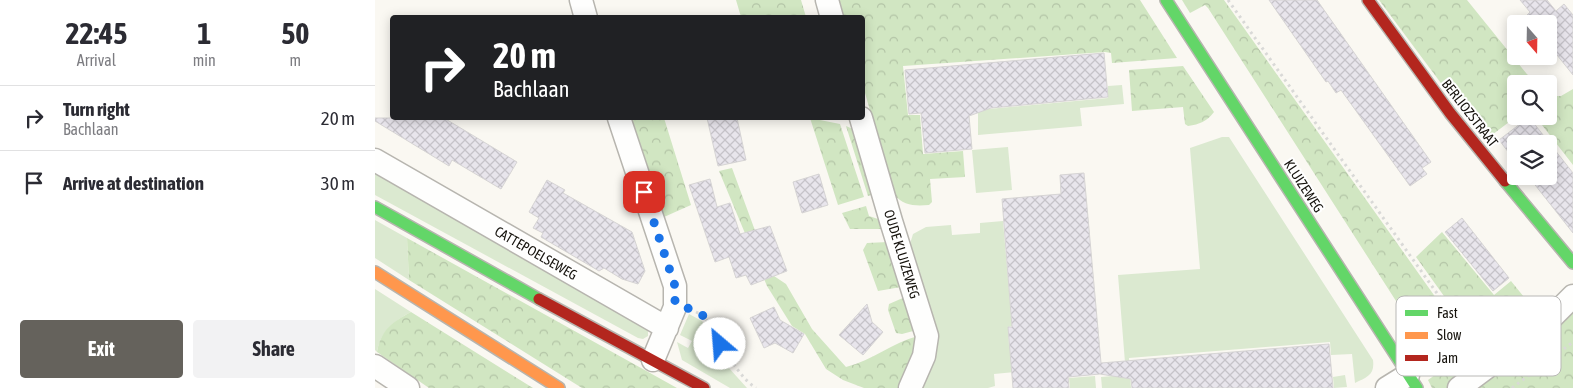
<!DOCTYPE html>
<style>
:root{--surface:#fff;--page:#f2f2f3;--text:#2b2b33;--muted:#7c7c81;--line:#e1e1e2;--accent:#65625c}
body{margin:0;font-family:"Asap Condensed",sans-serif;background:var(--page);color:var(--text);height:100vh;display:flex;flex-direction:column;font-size:19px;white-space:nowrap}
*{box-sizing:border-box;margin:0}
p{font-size:16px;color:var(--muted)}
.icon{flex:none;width:28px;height:28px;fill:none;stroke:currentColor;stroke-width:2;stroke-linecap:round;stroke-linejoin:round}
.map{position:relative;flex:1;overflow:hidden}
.sheet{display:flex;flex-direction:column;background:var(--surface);width:375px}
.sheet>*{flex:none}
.hud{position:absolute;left:15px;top:15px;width:475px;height:105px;border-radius:5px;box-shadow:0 2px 12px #0003;background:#202124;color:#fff;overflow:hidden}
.needle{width:32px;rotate:160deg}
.buttons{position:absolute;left:1132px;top:15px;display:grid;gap:10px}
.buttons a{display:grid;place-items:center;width:50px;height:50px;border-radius:5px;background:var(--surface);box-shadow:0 2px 12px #0003;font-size:25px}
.pin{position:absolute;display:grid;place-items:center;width:42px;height:42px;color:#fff;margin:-21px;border-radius:10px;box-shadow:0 2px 8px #0006}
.me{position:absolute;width:55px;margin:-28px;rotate:333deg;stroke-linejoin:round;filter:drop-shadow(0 0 4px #0008)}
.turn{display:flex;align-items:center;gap:18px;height:105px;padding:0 20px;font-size:22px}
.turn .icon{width:65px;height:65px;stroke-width:2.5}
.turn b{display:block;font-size:35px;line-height:42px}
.eta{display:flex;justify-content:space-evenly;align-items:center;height:85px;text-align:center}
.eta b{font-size:30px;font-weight:700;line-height:35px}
.action{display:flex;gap:10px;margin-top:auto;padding:10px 20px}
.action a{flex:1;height:58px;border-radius:5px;background:var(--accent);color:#fff;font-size:20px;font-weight:700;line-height:58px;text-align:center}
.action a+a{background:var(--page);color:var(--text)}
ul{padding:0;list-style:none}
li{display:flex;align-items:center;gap:15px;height:65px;padding:0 20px;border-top:1px solid var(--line)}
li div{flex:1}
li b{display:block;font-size:19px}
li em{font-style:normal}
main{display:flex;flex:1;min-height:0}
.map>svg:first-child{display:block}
.grass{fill:#dbe9d0}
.forest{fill:url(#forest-crowns)}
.building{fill:url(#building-cross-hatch);stroke:#d6d4d4}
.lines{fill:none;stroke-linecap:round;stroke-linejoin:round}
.street-casing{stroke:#b7b5af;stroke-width:25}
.fast-casing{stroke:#b7b5af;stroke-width:14}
.slow-casing{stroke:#b7b5af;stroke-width:14}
.jam-casing{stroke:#b7b5af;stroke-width:14}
.path{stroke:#d9d9d7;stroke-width:3;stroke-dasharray:2.5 4;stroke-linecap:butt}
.street{stroke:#fefefd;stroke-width:22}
.fast{stroke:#63d668;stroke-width:11}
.slow{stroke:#ff974d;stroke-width:11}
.jam{stroke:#b3261e;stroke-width:11}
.route{stroke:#1a73e8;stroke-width:9;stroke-dasharray:0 16.2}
.labels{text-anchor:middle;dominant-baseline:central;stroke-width:4;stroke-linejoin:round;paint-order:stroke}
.street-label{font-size:14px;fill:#15120c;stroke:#fff}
.key{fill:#fff;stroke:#b9b8b6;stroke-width:1}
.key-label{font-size:14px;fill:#15120c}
</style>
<main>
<section class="sheet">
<div class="eta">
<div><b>22:45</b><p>Arrival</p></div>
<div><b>1</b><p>min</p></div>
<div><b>50</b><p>m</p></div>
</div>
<ul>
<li><svg class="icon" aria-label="right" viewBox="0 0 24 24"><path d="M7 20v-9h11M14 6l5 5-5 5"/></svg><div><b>Turn right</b><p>Bachlaan</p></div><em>20 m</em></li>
<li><svg class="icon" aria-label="arrive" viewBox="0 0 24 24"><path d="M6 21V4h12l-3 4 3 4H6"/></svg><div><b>Arrive at destination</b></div><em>30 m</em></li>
</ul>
<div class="action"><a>Exit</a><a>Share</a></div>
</section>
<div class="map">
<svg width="1198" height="388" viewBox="0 0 1198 388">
<defs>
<pattern id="forest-crowns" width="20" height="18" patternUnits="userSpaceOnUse" patternTransform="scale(1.25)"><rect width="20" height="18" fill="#d1e6c2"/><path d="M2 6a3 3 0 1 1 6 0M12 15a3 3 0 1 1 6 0" fill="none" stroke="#b3c4a6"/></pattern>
<pattern id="building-cross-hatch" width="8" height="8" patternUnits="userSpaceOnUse" patternTransform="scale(1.25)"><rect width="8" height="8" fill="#e8e5ec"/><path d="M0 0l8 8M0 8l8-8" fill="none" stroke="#c6c3c9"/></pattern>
</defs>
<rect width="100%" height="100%" fill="#faf8f2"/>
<path class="grass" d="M747,85L749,104L705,108L707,126L603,135V110L733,98V86Z
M847,137H854L998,360C1000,375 992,377 980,383L977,354L956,355L955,342L754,358L756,388H727L726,377L751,375L743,275L825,269L815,148Z
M633,147L637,190L601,193L597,150Z
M0,170L273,329V336L268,339L263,338L0,195Z
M0,220L32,238L34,280L0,258Z
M628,221L637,326L633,327L634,346L638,347L640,372L619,374L620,386L613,388H545L534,247L538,234L551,227L576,225L577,235L605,233V223Z
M0,289L36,312C18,321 5,333 2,352L0,350Z
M314,314L327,321L353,367L372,388H355L307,360L302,342L313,348L317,341L305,335Z
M970,375L972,387L959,388L958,377Z
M720,376L721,388H695L694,378Z"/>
<path class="forest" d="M361,0H426L431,17H366Z
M462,0H765L802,58L737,63L736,53L730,52L528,66L533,115H545L548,154L588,151L590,177L555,179L557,202L554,205C540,206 528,206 519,194L488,86V18L467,17Z
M807,0H849L1108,364L1074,388H1057L1053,380L1064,372V368L833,8L830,5L815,13Z
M1004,0H1092L1160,84H1141L1142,116L1109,141Z
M808,66L839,112C831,122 825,124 813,126L810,124L808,107L757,111L754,70Z
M1198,89V165L1160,116H1174V96H1186Z
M256,118H289L316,205L289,217Z
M435,118L465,124L489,197L463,205Z
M471,126L480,130L499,194L493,196Z
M357,168L396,274L411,284L437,329L471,367C498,360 517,343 543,336L544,345L525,388H489L468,380L451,369L430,334L417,326L392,286L344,171Z
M491,206L494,216L506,220L509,229H475L467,213Z
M1067,232L1119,295L1136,281L1167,319L1114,359L1041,257Z
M32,238L302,388H207L34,280Z
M513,242L526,287L503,291L488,250L492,243Z
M530,297L542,330L527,334L521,333L513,310L514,304Z
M1198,307V388H1092Z
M36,312L158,388H54L2,352C6,330 17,322 36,312Z"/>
<path class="building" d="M894,0H942L1056,162L1047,168L1052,174L1035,186L966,90L961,93L953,81L951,82Z
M1145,0H1172L1181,11L1189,4L1198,15V75L1174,45V24H1157L1151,16L1155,12Z
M729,53L733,97L616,108L594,116L597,149L550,153L546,113L534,114L530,70Z
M1154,117L1198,173V233L1153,176H1174V144H1141V162L1124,140Z
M0,118H69L142,162L126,189L77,160L74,166L0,121Z
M332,118H362L371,160L343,166Z
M709,173L726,363L954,344L958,388H757L756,379L725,374L693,377L694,388H638L633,327H637L627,199L686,194L685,175Z
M444,174L453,205L427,213L418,182Z
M335,179L342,207L355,203L365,234L395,226L412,271L376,285L371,275L361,278L354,257L340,262L314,185Z
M172,180L190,190L188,193L257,232L270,271L263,284L247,279L229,268L224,271L166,237L168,233L158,228L164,218L154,212Z
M1087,218L1134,278L1118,291L1070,232Z
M492,304L497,322L508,332L488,355L464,335Z
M399,307L405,320L429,334L418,353L400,343L389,348L375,318Z"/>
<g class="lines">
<defs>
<path id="street" d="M206,0L211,18
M452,0L457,18
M244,118L300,286V307L278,360
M486,118L516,221L552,336L549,356L535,388
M0,160L292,328
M0,366L33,388
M1012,388L1033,375
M1084,388L1170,324L1198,296"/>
<path id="fast" d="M791,0L1042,388
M1130,181L1198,263
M0,207L164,299"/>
<path id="slow" d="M0,272L184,388"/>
<path id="jam" d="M993,0L1075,113L1130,181
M164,299L329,388"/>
</defs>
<use href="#street" class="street-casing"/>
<use href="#fast" class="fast-casing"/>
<use href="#slow" class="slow-casing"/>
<use href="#jam" class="jam-casing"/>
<path class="path" d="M853,0L1101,348
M321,312C343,322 353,370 381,388
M1137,388L1198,342"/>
<use href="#street" class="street"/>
<use href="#fast" class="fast"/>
<use href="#slow" class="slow"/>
<use href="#jam" class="jam"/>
</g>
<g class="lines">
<path class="route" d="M269,192L300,286V302L331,317L345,344"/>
</g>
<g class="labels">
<g class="street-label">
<text transform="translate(1095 113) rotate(52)">BERLIOZSTRAAT</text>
<text transform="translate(929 186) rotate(57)">KLUIZEWEG</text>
<text transform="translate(161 253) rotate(30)">CATTEPOELSEWEG</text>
<text transform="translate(527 254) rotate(73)">OUDE KLUIZEWEG</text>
</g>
</g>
<rect x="1021" y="296" width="165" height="80" rx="8" class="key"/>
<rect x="1030" y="310" width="23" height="6" fill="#63d668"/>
<rect x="1030" y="332" width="23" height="7" fill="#ff974d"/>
<rect x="1030" y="355" width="23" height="6" fill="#b3261e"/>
<g class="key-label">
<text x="1062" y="318">Fast</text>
<text x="1062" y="340">Slow</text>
<text x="1062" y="363">Jam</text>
</g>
</svg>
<div class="buttons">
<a><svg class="needle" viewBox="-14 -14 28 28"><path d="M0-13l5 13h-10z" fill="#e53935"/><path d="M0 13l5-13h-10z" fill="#7c7c81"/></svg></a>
<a><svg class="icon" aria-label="search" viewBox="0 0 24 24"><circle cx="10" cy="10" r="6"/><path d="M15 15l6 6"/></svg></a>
<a><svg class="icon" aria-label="layers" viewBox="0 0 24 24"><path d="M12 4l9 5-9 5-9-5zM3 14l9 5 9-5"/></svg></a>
</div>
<div class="pin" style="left:269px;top:192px;background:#d93025"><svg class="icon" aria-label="arrive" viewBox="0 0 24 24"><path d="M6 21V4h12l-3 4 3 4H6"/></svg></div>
<svg class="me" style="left:345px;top:344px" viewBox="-20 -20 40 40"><circle r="19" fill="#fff"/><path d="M0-13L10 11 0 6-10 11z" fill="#1a73e8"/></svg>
<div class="hud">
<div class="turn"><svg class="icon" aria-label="right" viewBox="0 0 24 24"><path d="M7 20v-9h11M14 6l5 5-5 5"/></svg><div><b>20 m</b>Bachlaan</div></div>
</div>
</div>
</main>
